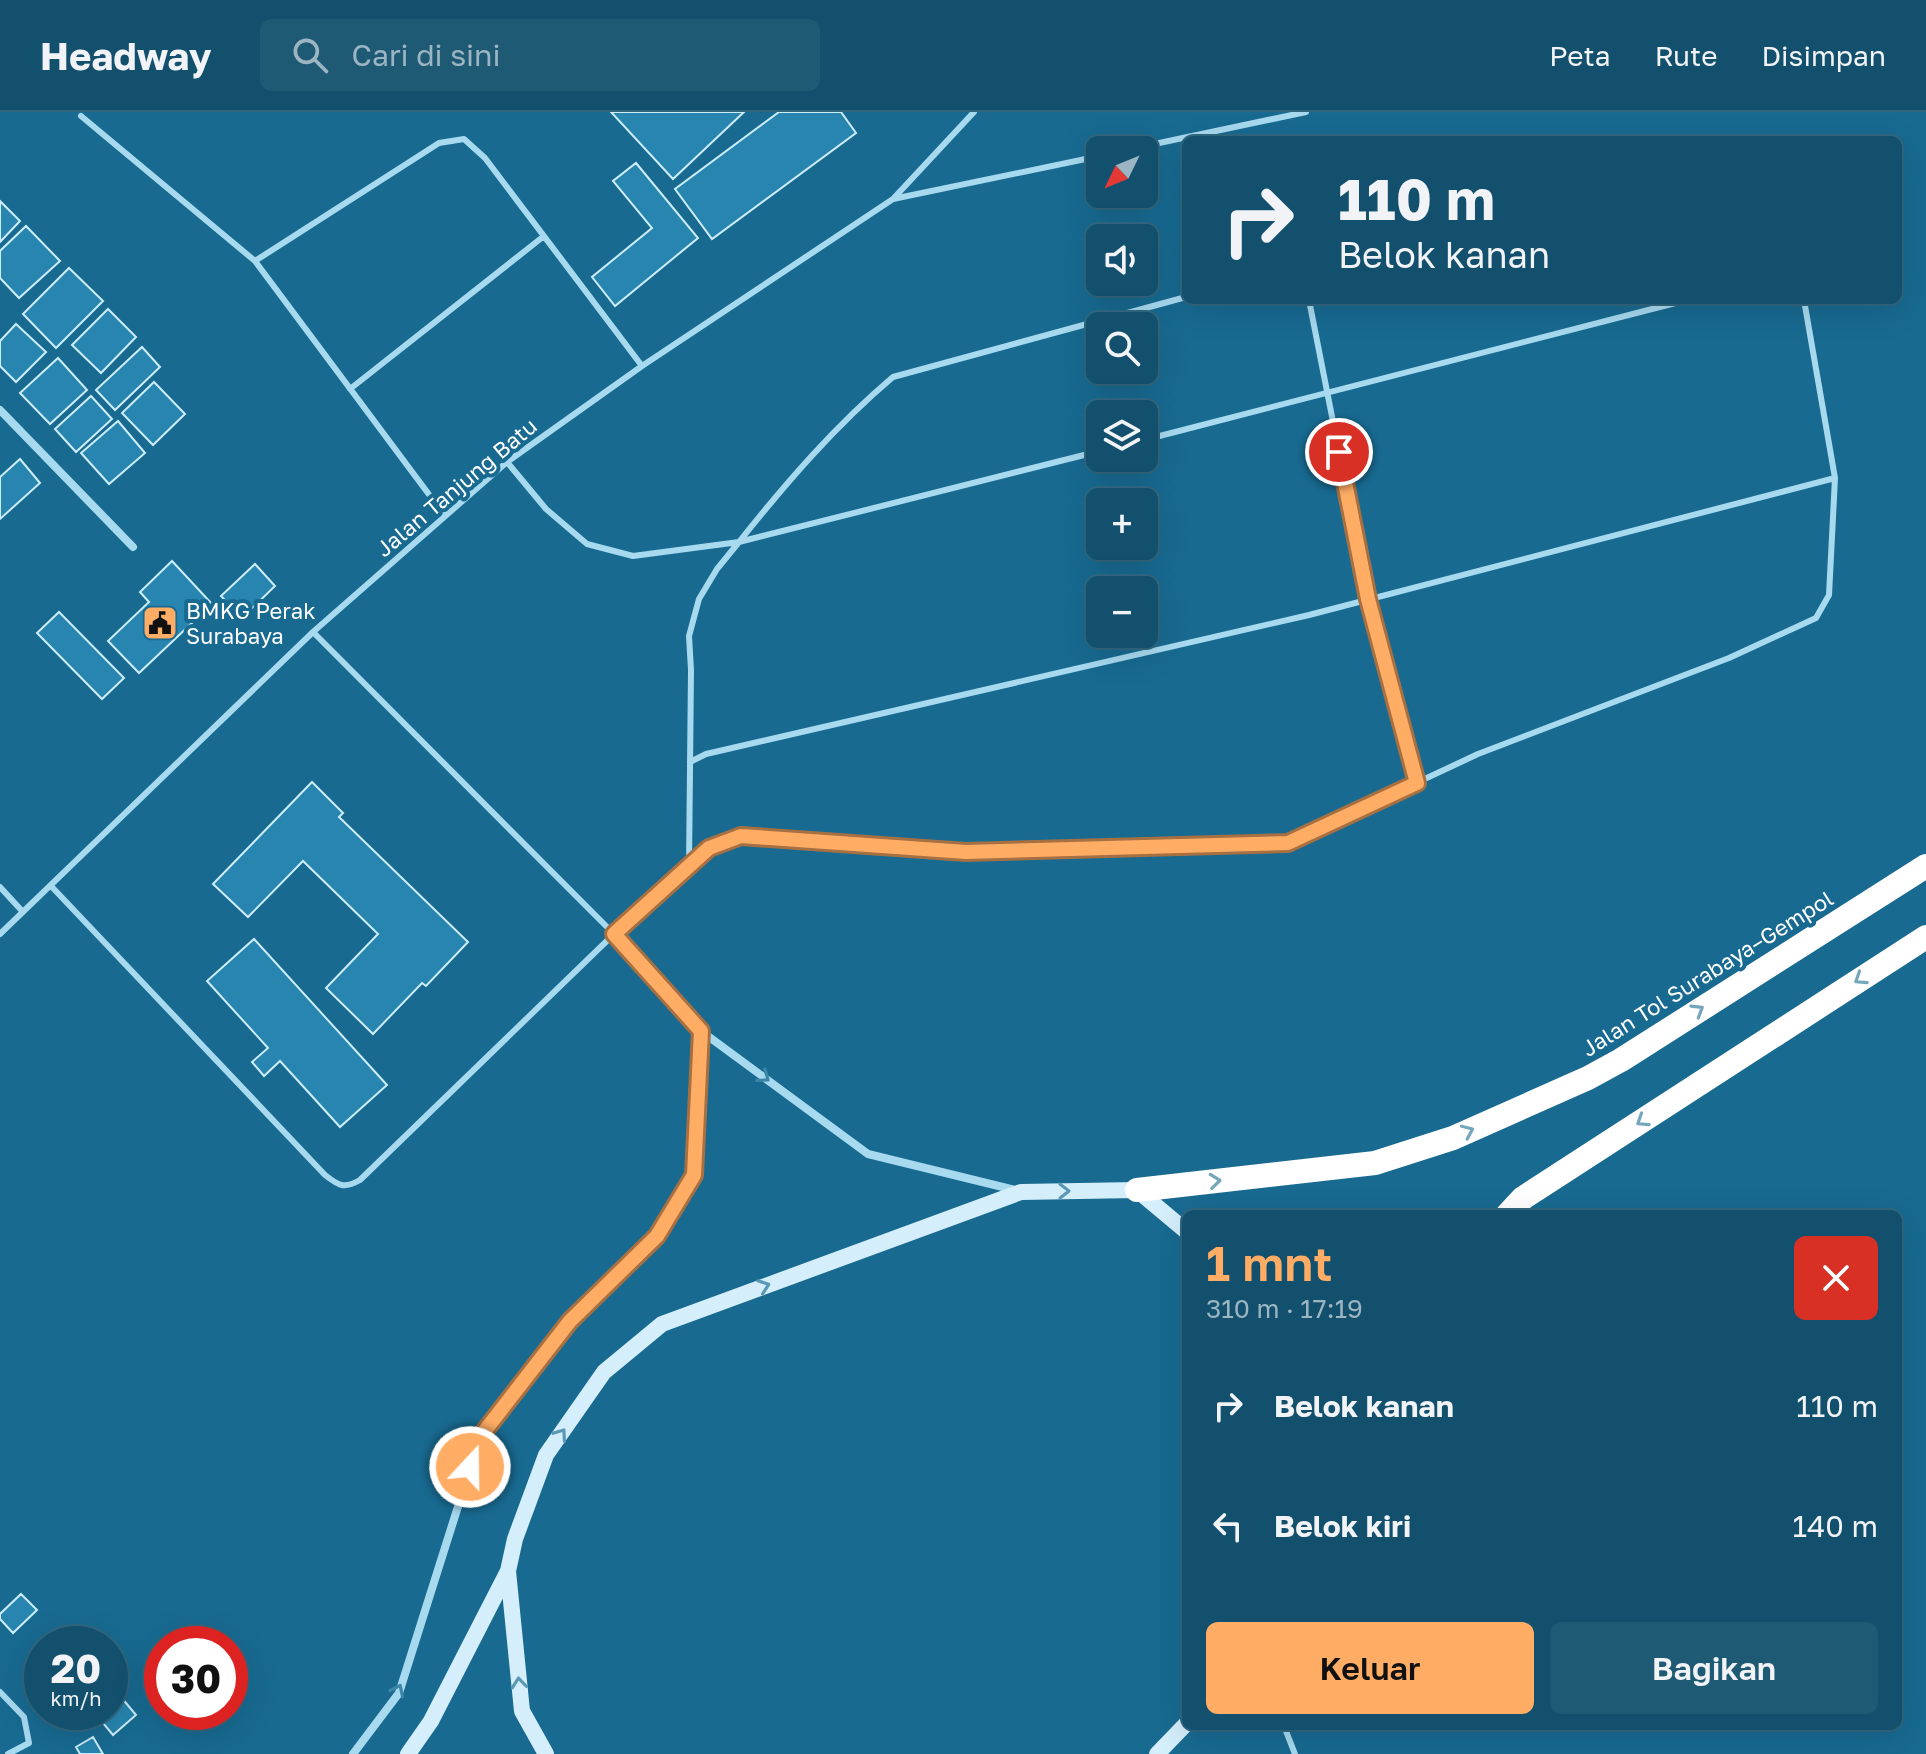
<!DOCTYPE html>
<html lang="id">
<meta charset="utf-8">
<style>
:root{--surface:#12506d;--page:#1f5a75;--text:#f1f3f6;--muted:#9cb5c2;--line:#316780;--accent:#ffad65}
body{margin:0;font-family:"Golos Text",sans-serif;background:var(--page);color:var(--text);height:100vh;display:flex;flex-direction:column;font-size:30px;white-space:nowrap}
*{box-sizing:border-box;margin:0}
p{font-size:26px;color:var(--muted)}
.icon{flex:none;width:44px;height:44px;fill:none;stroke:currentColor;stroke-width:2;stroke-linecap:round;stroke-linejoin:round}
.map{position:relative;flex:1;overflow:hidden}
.drawer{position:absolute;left:1182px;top:1098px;width:720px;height:520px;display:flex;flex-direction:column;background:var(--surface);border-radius:12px;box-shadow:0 8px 32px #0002,0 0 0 2px var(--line)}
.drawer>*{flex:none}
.banner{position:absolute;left:1182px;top:24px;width:720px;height:168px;border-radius:12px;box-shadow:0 8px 32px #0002,0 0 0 2px var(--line);background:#12506d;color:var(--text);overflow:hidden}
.needle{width:52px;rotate:227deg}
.buttons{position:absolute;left:1086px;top:24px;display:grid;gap:16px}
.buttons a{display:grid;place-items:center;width:72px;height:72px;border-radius:12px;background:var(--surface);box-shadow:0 8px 32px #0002,0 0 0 2px var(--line);font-size:40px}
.speed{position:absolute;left:24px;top:1514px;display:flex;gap:16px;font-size:40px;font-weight:700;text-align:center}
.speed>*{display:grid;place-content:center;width:104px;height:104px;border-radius:50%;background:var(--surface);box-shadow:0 8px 32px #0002,0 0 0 2px var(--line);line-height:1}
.speed small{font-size:20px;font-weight:400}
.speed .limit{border:12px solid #d22;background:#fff;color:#111}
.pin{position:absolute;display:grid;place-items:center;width:68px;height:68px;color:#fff;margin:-34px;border:4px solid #fff;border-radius:50%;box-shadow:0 2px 8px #0007}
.me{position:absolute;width:88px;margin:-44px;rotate:21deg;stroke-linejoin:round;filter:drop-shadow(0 0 6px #0008)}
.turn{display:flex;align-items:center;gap:28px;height:168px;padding:0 24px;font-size:36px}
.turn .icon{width:104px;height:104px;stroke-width:2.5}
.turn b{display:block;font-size:56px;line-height:68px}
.round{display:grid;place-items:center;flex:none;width:84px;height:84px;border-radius:12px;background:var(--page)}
.overview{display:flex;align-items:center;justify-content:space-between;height:136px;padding:0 24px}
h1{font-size:48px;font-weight:600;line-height:60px;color:var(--accent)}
.primary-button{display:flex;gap:16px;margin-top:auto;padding:16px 24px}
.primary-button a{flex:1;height:92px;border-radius:12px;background:var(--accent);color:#111;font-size:32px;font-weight:600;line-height:92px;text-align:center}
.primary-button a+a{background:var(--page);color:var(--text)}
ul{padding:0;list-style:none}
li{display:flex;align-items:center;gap:24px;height:120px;padding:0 24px}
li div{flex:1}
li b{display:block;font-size:30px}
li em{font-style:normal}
header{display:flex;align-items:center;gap:48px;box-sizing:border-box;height:112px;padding:0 40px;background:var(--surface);border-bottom:2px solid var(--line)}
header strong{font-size:38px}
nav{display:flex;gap:44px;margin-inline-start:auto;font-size:28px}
.search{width:560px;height:72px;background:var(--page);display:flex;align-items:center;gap:20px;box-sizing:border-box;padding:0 28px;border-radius:12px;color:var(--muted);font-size:30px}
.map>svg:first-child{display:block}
.building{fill:#2785af;stroke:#cdedfb;stroke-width:2}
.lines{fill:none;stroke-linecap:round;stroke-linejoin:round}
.lane{stroke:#a7d9ef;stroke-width:6}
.street{stroke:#a7d9ef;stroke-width:8}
.secondary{stroke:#d4eefb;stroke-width:16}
.highway{stroke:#fff;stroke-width:24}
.oneway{stroke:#74a6bd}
.oneway2{stroke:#3c86a8}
.oneway3{stroke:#5a98b6}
.route-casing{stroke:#a67042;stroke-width:20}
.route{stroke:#ffad65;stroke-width:14}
.labels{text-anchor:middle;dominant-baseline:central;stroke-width:8;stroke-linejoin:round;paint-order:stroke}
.street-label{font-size:22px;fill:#fff;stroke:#186a91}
.poi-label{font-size:22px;fill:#fff;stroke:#186a91;text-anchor:start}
</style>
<header>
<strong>Headway</strong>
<div class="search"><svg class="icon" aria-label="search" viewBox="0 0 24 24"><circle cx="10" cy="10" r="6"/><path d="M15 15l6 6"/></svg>Cari di sini</div>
<nav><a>Peta</a><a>Rute</a><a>Disimpan</a></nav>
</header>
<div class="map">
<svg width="1926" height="1642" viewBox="0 0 1926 1642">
<rect width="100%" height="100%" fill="#186a91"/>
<path class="building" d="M611,0H744L673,67Z
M779,0H841L856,21L712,127L675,77Z
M636,51L698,126L615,194L592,165L652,116L613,69Z
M0,89L20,109L0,130Z
M26,114L60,149L19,186L0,166V139Z
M69,156L103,189L56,236L23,202Z
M108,197L136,225L101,261L72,233Z
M16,212L46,240L16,270L0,254V229Z
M142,235L160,255L115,298L96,278Z
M58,246L87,278L50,312L20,281Z
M154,270L185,302L153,333L122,301Z
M91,284L112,307L76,340L55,317Z
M118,309L145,341L109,372L81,341Z
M20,347L40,371L0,407V365Z
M172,449L212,492L139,561L108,529L149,490L140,480Z
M255,452L275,474L242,506L221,484Z
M59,500L124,566L102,587L37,521Z
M312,670L343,701L339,705L468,830L426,874L422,871L373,922L326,876L378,822L303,749L248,805L213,772Z
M254,827L387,973L340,1015L280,949L264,964L252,950L268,936L207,869Z
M21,1482L37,1498L13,1521L0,1507V1502Z
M121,1585L136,1603L113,1623L97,1604L102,1600H110V1593Z
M93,1625L103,1642H80L76,1635Z"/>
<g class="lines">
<path class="lane" d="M81,4L255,149L445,404
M1748,28L1757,25L1761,28
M1126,38L1306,0
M893,87L974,0
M255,149L439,31L464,27L485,46L642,254
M1309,188L1368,487L1417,671
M350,277L544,124
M1144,328L1687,188
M507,350L546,397L587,432L633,444L739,430C786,371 835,314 893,265L1186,185
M313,520L614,822L701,919
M690,650L706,642L1309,503L1835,366
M689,755L691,558L689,524L699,487L717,457L739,430L1100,339
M51,774L325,1063C339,1074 344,1077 360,1068L614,822L709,736L741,724L966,740L1288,731L1478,642L1729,546L1816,506L1829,483L1835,366L1804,188
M0,775L23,800
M0,822L313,520L507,350L642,254L893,87L1100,44
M0,1580L24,1605L29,1631L8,1642
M1284,1614L1295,1642"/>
<path class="street" d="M0,298L133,435
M701,919L868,1042L1015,1078
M353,1642L399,1581L480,1325L570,1209L657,1124L694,1063L701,919"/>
<path class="secondary" d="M408,1642L431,1609L508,1459
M546,1642L522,1599L508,1459L515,1427L546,1343L604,1260L662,1212L1021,1080L1137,1078L1186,1119
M1157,1642L1186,1612"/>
<path class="highway" d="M1137,1078L1375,1051L1453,1026L1588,966L1621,948L1926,754
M1508,1102L1523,1086L1926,825"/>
</g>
<defs><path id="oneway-chevron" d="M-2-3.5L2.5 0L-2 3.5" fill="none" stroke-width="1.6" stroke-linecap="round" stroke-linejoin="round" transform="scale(2)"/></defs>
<g class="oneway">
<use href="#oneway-chevron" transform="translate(1860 867) rotate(147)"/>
<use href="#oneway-chevron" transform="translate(1698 898) rotate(-32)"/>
<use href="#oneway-chevron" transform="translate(1642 1009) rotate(147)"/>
<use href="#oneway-chevron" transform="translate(1468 1019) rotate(-24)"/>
<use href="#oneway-chevron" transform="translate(1215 1069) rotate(-6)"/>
</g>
<g class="oneway2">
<use href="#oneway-chevron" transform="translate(764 965) rotate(36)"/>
<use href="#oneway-chevron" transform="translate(398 1578) rotate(-64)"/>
</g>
<g class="oneway3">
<use href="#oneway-chevron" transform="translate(1064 1079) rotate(-1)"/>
<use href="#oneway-chevron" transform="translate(764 1174) rotate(-20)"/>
<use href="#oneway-chevron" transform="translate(561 1322) rotate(-55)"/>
<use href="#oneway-chevron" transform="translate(519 1571) rotate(-96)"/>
</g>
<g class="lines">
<defs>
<path id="route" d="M470,1355L480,1325L570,1209L657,1124L694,1063L701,919L614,822L709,736L741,724L966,740L1288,731L1417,671L1368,487L1339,340"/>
</defs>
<use href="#route" class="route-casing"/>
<use href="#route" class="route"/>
</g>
<defs>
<symbol id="civic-square" viewBox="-11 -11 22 22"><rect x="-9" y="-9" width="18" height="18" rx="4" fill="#ffad65" stroke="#186a91"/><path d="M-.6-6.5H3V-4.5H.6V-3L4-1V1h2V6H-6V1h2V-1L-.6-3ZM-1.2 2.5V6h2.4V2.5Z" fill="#111"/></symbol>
</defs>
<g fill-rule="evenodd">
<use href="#civic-square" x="140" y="491" width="40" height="40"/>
</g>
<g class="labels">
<g class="street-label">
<text transform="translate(456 375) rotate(-40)">Jalan Tanjung Batu</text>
<text transform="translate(1707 861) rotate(-32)">Jalan Tol Surabaya–Gempol</text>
</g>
<g class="poi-label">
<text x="186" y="498">BMKG Perak<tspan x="186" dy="25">Surabaya</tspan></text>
</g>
</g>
</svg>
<div class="buttons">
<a><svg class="needle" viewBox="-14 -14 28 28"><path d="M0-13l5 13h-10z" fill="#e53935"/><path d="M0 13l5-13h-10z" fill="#9cb5c2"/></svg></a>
<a><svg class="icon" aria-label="sound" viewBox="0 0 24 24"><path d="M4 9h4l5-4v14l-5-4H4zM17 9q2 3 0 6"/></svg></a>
<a><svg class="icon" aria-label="search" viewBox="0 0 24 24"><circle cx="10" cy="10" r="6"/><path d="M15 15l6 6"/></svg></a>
<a><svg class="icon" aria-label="layers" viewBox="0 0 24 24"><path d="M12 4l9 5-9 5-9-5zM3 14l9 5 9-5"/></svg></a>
<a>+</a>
<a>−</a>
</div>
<div class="speed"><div>20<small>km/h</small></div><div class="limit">30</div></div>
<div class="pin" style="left:1339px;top:340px;background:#d93025"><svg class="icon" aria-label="arrive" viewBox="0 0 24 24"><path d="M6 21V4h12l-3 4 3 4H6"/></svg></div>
<svg class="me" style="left:470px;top:1355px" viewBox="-20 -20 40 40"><circle r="17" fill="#ffad65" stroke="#fff" stroke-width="3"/><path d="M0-11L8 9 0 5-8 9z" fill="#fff"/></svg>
<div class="banner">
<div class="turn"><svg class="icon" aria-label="right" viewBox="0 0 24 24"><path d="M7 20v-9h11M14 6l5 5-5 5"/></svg><div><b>110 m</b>Belok kanan</div></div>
</div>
<section class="drawer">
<div class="overview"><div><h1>1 mnt</h1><p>310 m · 17:19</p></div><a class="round" style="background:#d93025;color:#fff"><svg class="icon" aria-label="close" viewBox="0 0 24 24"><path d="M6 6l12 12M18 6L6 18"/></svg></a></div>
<ul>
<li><svg class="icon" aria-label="right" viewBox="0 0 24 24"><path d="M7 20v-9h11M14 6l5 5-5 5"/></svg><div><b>Belok kanan</b></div><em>110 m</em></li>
<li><svg class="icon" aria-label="left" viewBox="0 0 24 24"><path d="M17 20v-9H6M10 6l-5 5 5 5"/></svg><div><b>Belok kiri</b></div><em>140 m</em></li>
</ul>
<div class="primary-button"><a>Keluar</a><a>Bagikan</a></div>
</section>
</div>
